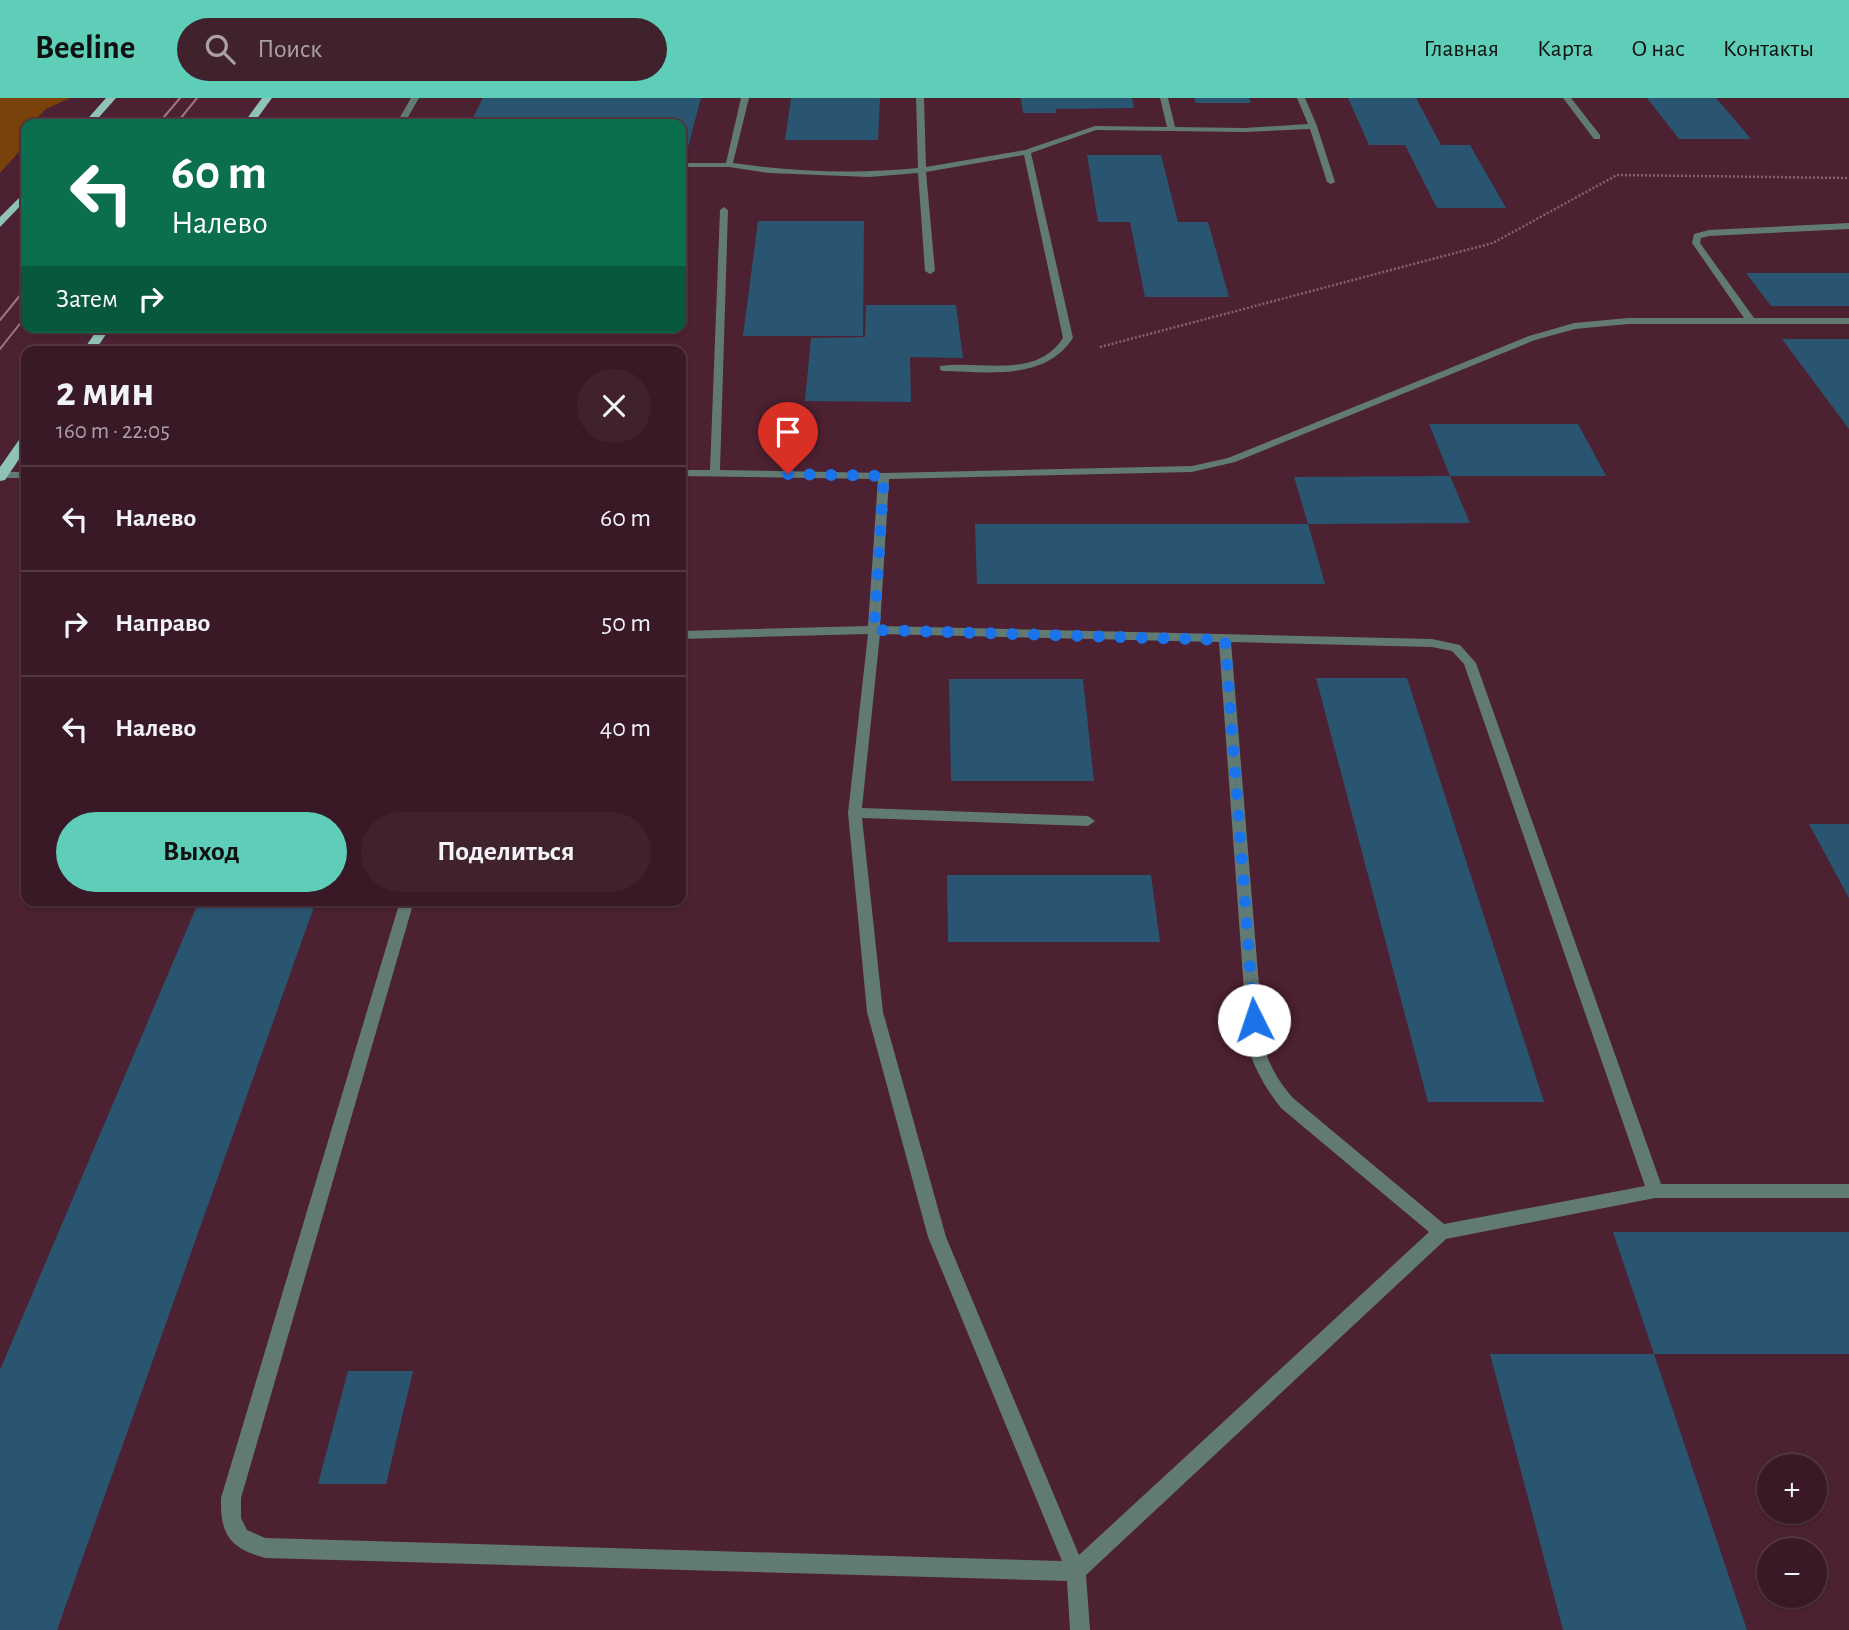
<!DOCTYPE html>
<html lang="ru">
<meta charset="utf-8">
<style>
:root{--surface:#391925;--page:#40222d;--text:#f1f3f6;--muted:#aba0a7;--line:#533842;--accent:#5eceb8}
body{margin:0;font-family:"Alegreya Sans",sans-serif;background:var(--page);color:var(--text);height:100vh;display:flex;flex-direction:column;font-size:26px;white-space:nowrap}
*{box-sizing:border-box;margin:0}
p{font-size:23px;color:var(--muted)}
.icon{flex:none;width:38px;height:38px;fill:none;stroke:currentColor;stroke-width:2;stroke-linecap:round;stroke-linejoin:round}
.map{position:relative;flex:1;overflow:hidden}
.details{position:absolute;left:21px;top:248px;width:665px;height:560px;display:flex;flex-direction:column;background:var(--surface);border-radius:14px;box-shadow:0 2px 5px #0004,0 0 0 2px var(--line)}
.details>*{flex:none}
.top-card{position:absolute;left:21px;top:21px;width:665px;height:214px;border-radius:14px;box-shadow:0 2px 5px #0004,0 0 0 2px var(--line);background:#0b6e4f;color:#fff;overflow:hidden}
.buttons{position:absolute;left:1757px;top:1356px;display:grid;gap:14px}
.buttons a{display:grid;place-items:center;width:70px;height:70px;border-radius:50%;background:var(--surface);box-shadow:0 2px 5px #0004,0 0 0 2px var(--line);font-size:35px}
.pin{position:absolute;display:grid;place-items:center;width:60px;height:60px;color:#fff;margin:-72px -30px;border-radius:50% 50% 50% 0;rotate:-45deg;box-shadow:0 0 7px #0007}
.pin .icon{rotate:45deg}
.me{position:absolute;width:77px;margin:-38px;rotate:356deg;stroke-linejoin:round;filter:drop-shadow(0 0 5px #0008)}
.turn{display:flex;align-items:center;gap:24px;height:147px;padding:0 35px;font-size:32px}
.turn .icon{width:91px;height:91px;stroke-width:2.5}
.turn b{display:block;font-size:49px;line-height:60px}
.then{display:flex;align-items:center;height:66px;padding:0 35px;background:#0003;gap:14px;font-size:26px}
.round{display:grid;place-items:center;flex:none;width:74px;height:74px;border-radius:37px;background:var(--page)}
.summary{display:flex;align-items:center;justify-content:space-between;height:119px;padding:0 35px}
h1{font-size:42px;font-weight:700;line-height:52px}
.button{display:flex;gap:14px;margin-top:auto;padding:14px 35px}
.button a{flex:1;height:80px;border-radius:42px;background:var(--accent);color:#111;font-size:28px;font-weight:700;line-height:80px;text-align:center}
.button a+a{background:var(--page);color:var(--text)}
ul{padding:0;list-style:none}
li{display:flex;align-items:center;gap:21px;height:105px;padding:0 35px;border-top:2px solid var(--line)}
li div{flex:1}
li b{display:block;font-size:26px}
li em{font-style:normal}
header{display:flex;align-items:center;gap:42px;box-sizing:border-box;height:98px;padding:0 35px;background:var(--accent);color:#111}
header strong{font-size:33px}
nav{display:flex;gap:38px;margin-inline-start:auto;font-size:24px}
.search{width:490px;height:63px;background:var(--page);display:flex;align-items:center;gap:18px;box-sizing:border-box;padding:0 24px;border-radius:38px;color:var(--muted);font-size:26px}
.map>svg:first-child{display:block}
.green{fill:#79420b}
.building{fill:#2a5571}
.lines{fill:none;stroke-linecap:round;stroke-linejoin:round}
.path{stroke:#88626f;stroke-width:2.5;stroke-dasharray:2 2;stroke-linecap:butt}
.service{fill:#627a74;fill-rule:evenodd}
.primary{fill:#8fc3b7;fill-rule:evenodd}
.tram{stroke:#9d7884;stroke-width:2}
.route{stroke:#1a73e8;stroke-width:12;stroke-dasharray:0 21.6}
</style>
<header>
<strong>Beeline</strong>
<div class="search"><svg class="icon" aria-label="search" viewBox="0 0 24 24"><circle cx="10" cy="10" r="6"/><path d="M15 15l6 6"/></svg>Поиск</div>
<nav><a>Главная</a><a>Карта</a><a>О нас</a><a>Контакты</a></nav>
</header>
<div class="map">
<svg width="1849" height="1532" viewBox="0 0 1849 1532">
<rect width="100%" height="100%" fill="#4c2131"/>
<path class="green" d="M0,0H70L46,11L36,21L40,26H26V46L0,75Z"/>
<path class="building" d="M483,0H701L688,49H681V26H470Z
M791,0H880L878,42H785Z
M1021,0H1132L1134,10L1056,11V15H1023Z
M1194,0H1249L1251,5H1196Z
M1348,0H1416L1441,47H1470L1506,110H1437L1405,47H1369Z
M1647,0H1716L1751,41H1679Z
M1087,57H1161L1178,124H1208L1229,199H1145L1130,124H1098Z
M758,123H864L863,238H743Z
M1746,175H1849V208H1771Z
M866,207H956L963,260L910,259L911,304L805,303L811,240L865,239Z
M1782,241H1849V331Z
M1429,326H1578L1606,378H1450Z
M1450,378L1470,425L1308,426L1325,486H977L975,426H1308L1294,379Z
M1316,580H1407L1544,1004H1428Z
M949,581H1083L1094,683H951Z
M1809,726H1849V800Z
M947,777H1151L1160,844H948Z
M199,803H316L57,1532H0V1272Z
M1613,1134H1849V1256H1654Z
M1490,1256H1654L1747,1532H1563Z
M348,1273H413L386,1386H318Z"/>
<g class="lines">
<path class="path" d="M1100,249L1493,145L1617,77L1849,80"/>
<path class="service" d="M411,0H419L404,26H396Z
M741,0H749L733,65C795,74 856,76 918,70L916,0H924L926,69L1025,52L1095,28L1167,29L1160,0H1168L1175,29L1244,30L1308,26L1297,0H1305L1317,28L1335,84L1331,86L1327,84L1310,31L1244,34L1096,32L1031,55L1073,240C1045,283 988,274 943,273L940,272V268C981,262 1036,282 1063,240L1024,57L926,74L935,173L930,176L925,173L918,75L869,79L769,75L729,69H681V65H726Z
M1563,0H1571L1600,37V41H1594Z
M724,109L728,112L720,372L884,375L1192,368L1228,360L1529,238L1574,225L1628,220H1744L1692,145L1694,136L1709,132L1849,125V131L1709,138L1701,140L1700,145L1754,220H1849V226H1628L1575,231L1535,242L1235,364L1192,374L889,381L880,528L1432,541L1460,547L1476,565L1661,1086H1849V1100H1655L1446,1141L1086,1477L1090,1532H1070L1067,1483L265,1460C230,1450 220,1437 221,1400L400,803H414L241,1400V1420L247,1432L265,1440L1062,1463L928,1139L867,914L848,715L868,536L681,541V533L868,528L878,381L681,378V372H710L720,112ZM880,536L1219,544L1248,949C1255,972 1266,991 1281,1010L1429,1134L1079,1457L946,1139L883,914L862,720L1088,728L1095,723L1088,718L862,710ZM1231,544L1432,549L1452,553L1464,566L1645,1088L1444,1126L1293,1000C1279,984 1270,969 1264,949Z
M0,374H26V380H2Z"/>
<path class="primary" d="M106,0H116L93,26H83Z
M262,0H272L253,26H243Z
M26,93V102L0,129V119Z
M99,229H111L94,254H82Z
M26,338V351L5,382L0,383V369L21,339Z"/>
<path class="tram" d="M158,26L180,0
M176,26L197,0
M0,222L26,190
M0,251L26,218"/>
</g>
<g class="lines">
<path class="route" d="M788,376L884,378L874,532L1225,542L1254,922"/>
</g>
</svg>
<div class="buttons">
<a>+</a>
<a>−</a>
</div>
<div class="pin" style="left:788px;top:376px;background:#d93025"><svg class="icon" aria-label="arrive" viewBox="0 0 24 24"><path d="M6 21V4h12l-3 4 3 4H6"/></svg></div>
<svg class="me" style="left:1254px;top:922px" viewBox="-20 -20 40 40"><circle r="19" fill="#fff"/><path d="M0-13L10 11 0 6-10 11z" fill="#1a73e8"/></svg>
<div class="top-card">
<div class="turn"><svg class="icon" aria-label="left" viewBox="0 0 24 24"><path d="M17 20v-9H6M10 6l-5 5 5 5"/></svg><div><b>60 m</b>Налево</div></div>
<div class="then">Затем<svg class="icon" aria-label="right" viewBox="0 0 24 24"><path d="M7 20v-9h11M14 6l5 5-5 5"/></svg></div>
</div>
<section class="details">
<div class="summary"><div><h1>2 мин</h1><p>160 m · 22:05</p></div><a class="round"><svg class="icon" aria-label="close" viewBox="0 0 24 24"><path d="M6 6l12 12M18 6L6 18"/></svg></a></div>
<ul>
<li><svg class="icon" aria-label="left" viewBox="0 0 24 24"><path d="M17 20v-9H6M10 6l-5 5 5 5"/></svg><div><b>Налево</b></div><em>60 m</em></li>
<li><svg class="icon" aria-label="right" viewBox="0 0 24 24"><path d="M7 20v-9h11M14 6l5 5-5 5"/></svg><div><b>Направо</b></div><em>50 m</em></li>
<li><svg class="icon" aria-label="left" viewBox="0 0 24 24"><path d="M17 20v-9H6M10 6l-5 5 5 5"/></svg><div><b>Налево</b></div><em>40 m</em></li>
</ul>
<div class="button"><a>Выход</a><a>Поделиться</a></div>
</section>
</div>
